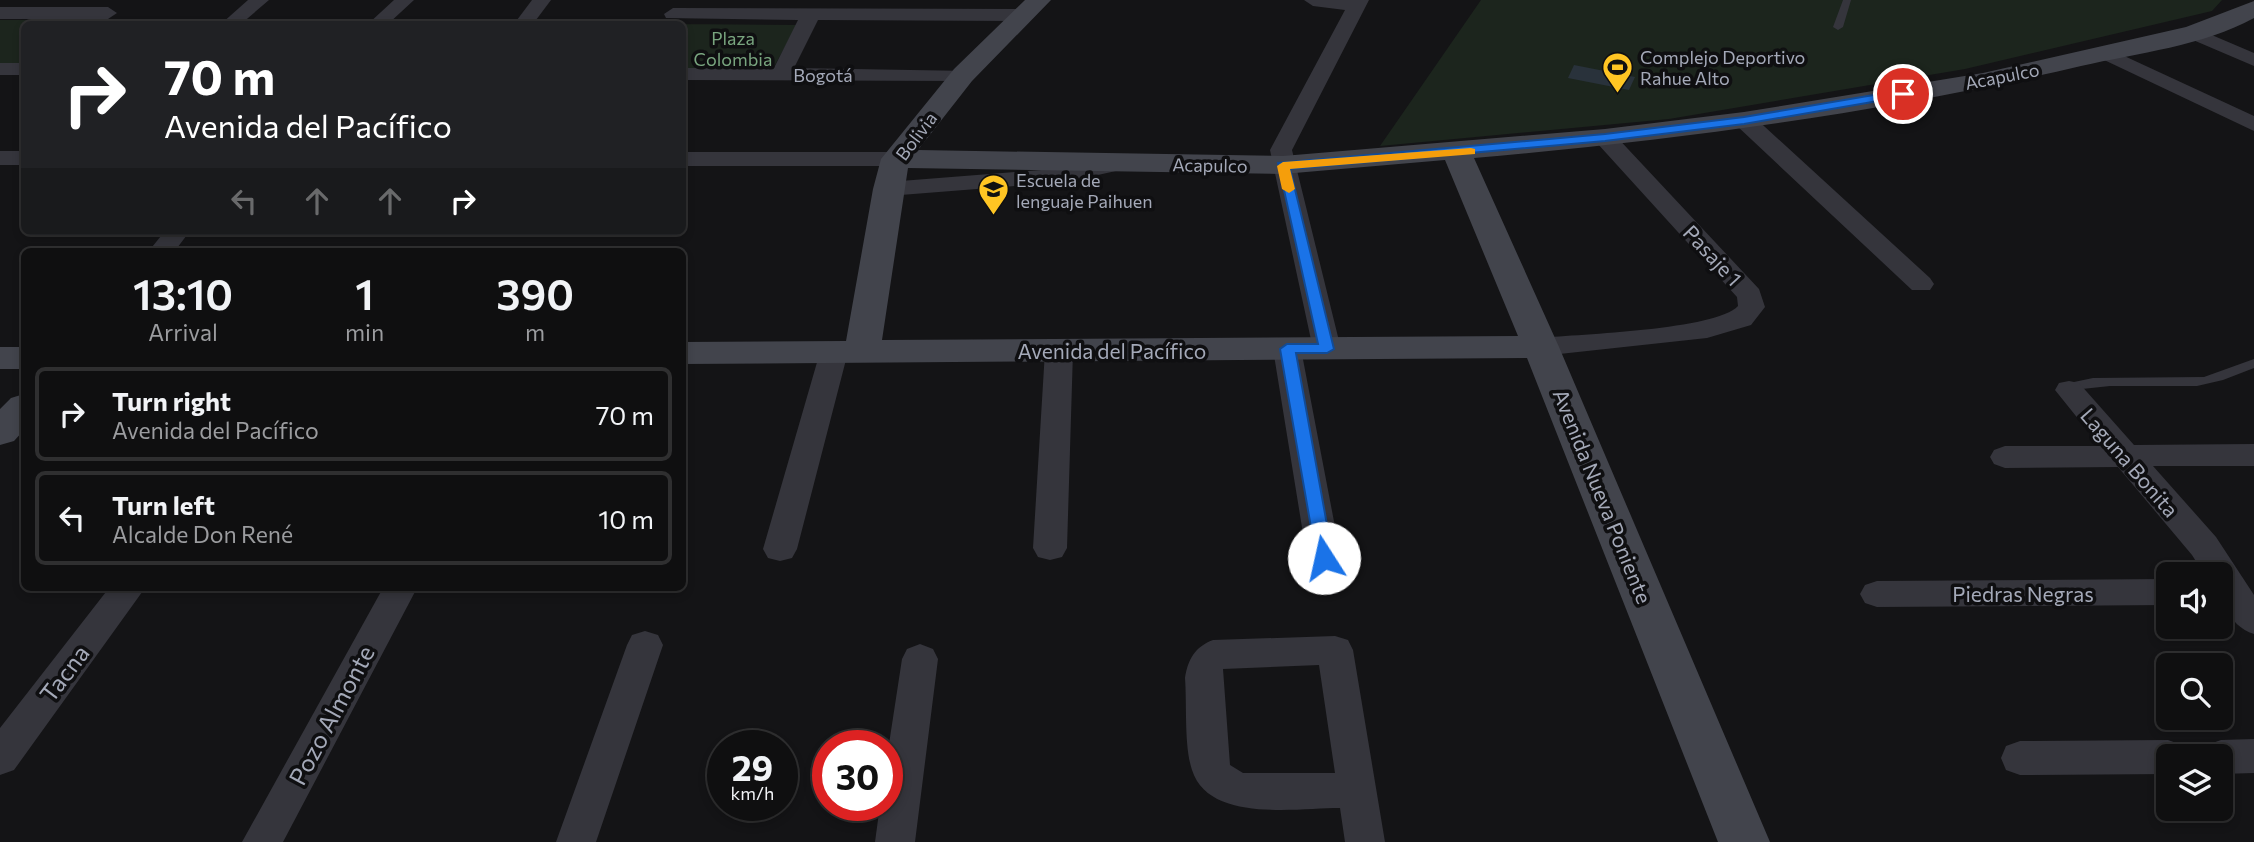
<!DOCTYPE html>
<meta charset="utf-8">
<style>
:root{--surface:#0f0f10;--page:#181819;--text:#f1f3f6;--muted:#9b9c9f;--line:#2f2f30}
body{margin:0;font-family:Commissioner,sans-serif;background:var(--page);color:var(--text);height:100vh;display:flex;flex-direction:column;font-size:26px;white-space:nowrap}
*{box-sizing:border-box;margin:0}
p{font-size:23px;color:var(--muted)}
.icon{flex:none;width:38px;height:38px;fill:none;stroke:currentColor;stroke-width:2;stroke-linecap:round;stroke-linejoin:round}
.map{position:relative;flex:1;overflow:hidden}
.side{position:absolute;left:21px;top:248px;width:665px;height:343px;display:flex;flex-direction:column;background:var(--surface);border-radius:10px;box-shadow:0 4px 10px #0003,0 0 0 2px var(--line)}
.side>*{flex:none}
.guide{position:absolute;left:21px;top:21px;width:665px;height:214px;border-radius:10px;box-shadow:0 4px 10px #0003,0 0 0 2px var(--line);background:#202124;color:#fff;overflow:hidden}
.fabs{position:absolute;left:2156px;top:562px;display:grid;gap:14px}
.fabs a{display:grid;place-items:center;width:77px;height:77px;border-radius:10px;background:var(--surface);box-shadow:0 4px 10px #0003,0 0 0 2px var(--line);font-size:35px}
.speed{position:absolute;left:707px;top:730px;display:flex;gap:14px;font-size:35px;font-weight:700;text-align:center}
.speed>*{display:grid;place-content:center;width:91px;height:91px;border-radius:50%;background:var(--surface);box-shadow:0 4px 10px #0003,0 0 0 2px var(--line);line-height:1}
.speed small{font-size:18px;font-weight:400}
.speed .limit{border:10px solid #d22;background:#fff;color:#111}
.pin{position:absolute;display:grid;place-items:center;width:60px;height:60px;color:#fff;margin:-30px;border:4px solid #fff;border-radius:50%;box-shadow:0 2px 7px #0007}
.me{position:absolute;width:77px;margin:-38px;rotate:350deg;stroke-linejoin:round;filter:drop-shadow(0 0 5px #0008)}
.turn{display:flex;align-items:center;gap:24px;height:147px;padding:0 28px;font-size:32px}
.turn .icon{width:91px;height:91px;stroke-width:2.5}
.turn b{display:block;font-size:49px;line-height:60px}
.lanes{display:flex;align-items:center;height:66px;padding:0 28px;background:#0003;justify-content:center;gap:35px;direction:ltr}
.lanes .off{opacity:.35}
.eta{display:flex;justify-content:space-evenly;align-items:center;height:119px;text-align:center}
.eta b{font-size:42px;font-weight:600;line-height:49px}
ul{padding:0;list-style:none}
li{display:flex;align-items:center;gap:21px;height:94px;margin:0 14px 10px;padding:0 14px;border:4px solid var(--line);border-radius:10px}
li div{flex:1}
li b{display:block;font-size:26px}
li em{font-style:normal}
.map>svg:first-child{display:block}
.green{fill:#1c251d}
.water{fill:#29323b}
.lines{fill:none;stroke-linecap:round;stroke-linejoin:round}
.lane{fill:#35353c;fill-rule:evenodd}
.street{fill:#35353c;fill-rule:evenodd}
.secondary{fill:#42444c;fill-rule:evenodd}
.route{fill:#1a73e8;stroke:#114b97;stroke-width:2}
.slow{fill:#f59e0b}
.labels{text-anchor:middle;dominant-baseline:central;stroke-width:7;stroke-linejoin:round;paint-order:stroke}
.far-park-label{font-size:18px;fill:#79a57f;stroke:#0f0f11}
.far-poi-label{font-size:18px;fill:#a4a9b8;stroke:#0f0f11;text-anchor:start}
.far-street-label{font-size:18px;fill:#a4a9b8;stroke:#0f0f11}
.street-label{font-size:21px;fill:#a4a9b8;stroke:#0f0f11}
.near-street-label{font-size:24px;fill:#a4a9b8;stroke:#0f0f11}
</style>
<div class="map">
<svg width="2254" height="842" viewBox="0 0 2254 842">
<rect width="100%" height="100%" fill="#141416"/>
<path class="green" d="M1481,0H2222L2212,11L1965,69L1669,119L1380,146Z
M0,20H83L76,24H24V60L17,66H0Z
M678,24H679L797,25L771,72L683,71L682,24Z"/>
<path class="water" d="M1574,65L1635,77L1629,90L1568,78Z"/>
<g class="lines">
<path class="lane" d="M1843,0H1851L1843,27L1838,30L1833,27Z
M2254,359V368L2223,380L2197,386H2110L2082,389L2069,394L2062,390L2074,382L2093,378L2204,377Z"/>
<path class="street" d="M248,0H269L241,24H221Z
M394,0H414L388,24H368Z
M532,0H551L533,24H514Z
M1304,0H1369L1292,150L1341,349L1337,355L1327,358L1317,355L1313,349L1270,150L1345,10L1313,6Z
M0,7H108L117,13L108,19H0Z
M673,8L1023,9L1032,15L1023,21L818,20L794,68L970,71L973,75L970,79L963,81L682,80V68H774L798,20L666,18L664,14Z
M2193,27L2254,53V66L2186,37L2183,33L2186,29Z
M2107,48L2254,116V131L2100,58L2097,54L2100,50Z
M0,63H24V75H0Z
M1744,113L1752,115L1930,278L1934,284L1930,290H1912L1736,125L1733,120Z
M1605,131L1613,133L1759,289L1765,307L1751,325L1707,338L1541,356L1531,353L1527,347L1531,341L1541,338C1580,334 1716,330 1738,306L1737,297L1597,143L1594,138Z
M0,151H24V165H0Z
M682,152H896L907,159L896,166H682Z
M1117,157L1128,164L1125,169L1066,182L888,196L880,194L876,189L880,184L888,182L1066,168Z
M165,231H190L174,252H148Z
M1287,340L1297,343L1301,349L1341,558L1336,567L1324,571L1312,567L1307,558L1273,349L1277,343Z
M1059,342L1069,345L1073,351L1067,548L1062,557L1050,560L1038,557L1033,548L1045,351L1049,345Z
M834,343L844,346L848,352L797,549L792,558L780,561L768,558L763,549L820,352L824,346Z
M2069,381L2079,383L2134,445L2254,444V466H2153L2216,537L2254,595V634C2227,625 2221,600 2221,574H2204L2192,555L2118,467L2005,468L1994,464L1990,457L1994,450L2005,446H2100L2055,390L2059,383Z
M2168,579V605L1877,607L1865,603L1860,594L1865,585L1877,581Z
M109,588H145L14,770L0,775V728Z
M383,588H417L283,842H242Z
M645,631L658,635L663,645L596,842H556L627,645L632,635Z
M1335,636L1348,640L1353,650L1385,842H1345L1340,808C1296,808 1209,823 1192,770C1184,746 1187,705 1185,678C1188,659 1195,647 1213,640ZM1319,665L1335,773H1243L1230,765L1223,669Z
M920,644L933,649L938,659L915,842H875L880,805H887V757L902,659L907,649Z
M2254,739V773L2221,774V756H2202L2207,745L2221,740Z
M2168,740L2182,745L2187,756H2168V774L2020,775L2006,770L2001,758L2006,746L2020,741Z"/>
<path class="secondary" d="M1025,0H1051L972,81L918,150L1283,156L1605,129L1744,112L1983,73L2186,27L2254,1V18C2203,46 2138,53 2081,66C1881,113 1678,140 1474,158L1559,347L1770,842H1718L1527,358L682,364V342L846,341L873,189L881,159L954,69ZM1445,160L1518,336L882,340L908,168L1283,174Z
M0,347H24V369H0Z
M24,394V430L14,441L0,445V409L11,398Z"/>
</g>
<path class="route" d="M1903,90L1909,94L1907,96L1744,124L1605,141L1290,169L1334,349L1327,353H1296L1333,558L1324,564L1317,562L1280,349L1287,344H1318L1278,163L1605,134L1744,117Z"/>
<path class="slow" d="M1471,148L1475,149V154L1290,169L1295,189L1289,193L1282,189L1277,166L1283,162Z"/>
<defs>
<symbol id="stadium-pin" viewBox="-11 -11 22 30"><path d="M0 17L-7.5 6A9.5 9.5 0 1 1 7.5 6Z" fill="#ffc523" stroke="#0f0f11"/><path d="M0-5a6.5 5 0 1 0 0 10a6.5 5 0 1 0 0-10ZM-3.5-1.8h7v3.6h-7Z" fill="#111"/></symbol>
<symbol id="school-pin" viewBox="-11 -11 22 30"><path d="M0 17L-7.5 6A9.5 9.5 0 1 1 7.5 6Z" fill="#ffc523" stroke="#0f0f11"/><path d="M0-5L7-2L0 1L-7-2ZM-4 1L0 2.5L4 1V4Q0 6-4 4Z" fill="#111"/></symbol>
</defs>
<g fill-rule="evenodd">
<use href="#stadium-pin" x="1600" y="50" width="35" height="47"/>
<use href="#school-pin" x="976" y="172" width="35" height="47"/>
</g>
<g class="labels">
<g class="far-park-label">
<text x="733" y="38">Plaza<tspan x="733" dy="21">Colombia</tspan></text>
</g>
<g class="far-poi-label">
<text x="1640" y="57">Complejo Deportivo<tspan x="1640" dy="21">Rahue Alto</tspan></text>
<text x="1016" y="180">Escuela de<tspan x="1016" dy="21">lenguaje Paihuen</tspan></text>
</g>
<g class="far-street-label">
<text x="823" y="75">Bogotá</text>
<text transform="translate(2002 76) rotate(-11)">Acapulco</text>
<text transform="translate(916 136) rotate(-53)">Bolivia</text>
<text transform="translate(1210 165) rotate(1)">Acapulco</text>
</g>
<g class="street-label">
<text transform="translate(1713 255) rotate(47)">Pasaje 1</text>
<text x="1112" y="350">Avenida del Pacífico</text>
<text transform="translate(2130 462) rotate(49)">Laguna Bonita</text>
<text transform="translate(1603 496) rotate(68)">Avenida Nueva Poniente</text>
<text x="2023" y="593">Piedras Negras</text>
</g>
<g class="near-street-label">
<text transform="translate(64 673) rotate(-53)">Tacna</text>
<text transform="translate(331 715) rotate(-62)">Pozo Almonte</text>
</g>
</g>
</svg>
<div class="fabs">
<a><svg class="icon" aria-label="sound" viewBox="0 0 24 24"><path d="M4 9h4l5-4v14l-5-4H4zM17 9q2 3 0 6"/></svg></a>
<a><svg class="icon" aria-label="search" viewBox="0 0 24 24"><circle cx="10" cy="10" r="6"/><path d="M15 15l6 6"/></svg></a>
<a><svg class="icon" aria-label="layers" viewBox="0 0 24 24"><path d="M12 4l9 5-9 5-9-5zM3 14l9 5 9-5"/></svg></a>
</div>
<div class="speed"><div>29<small>km/h</small></div><div class="limit">30</div></div>
<div class="pin" style="left:1903px;top:94px;background:#d93025"><svg class="icon" aria-label="arrive" viewBox="0 0 24 24"><path d="M6 21V4h12l-3 4 3 4H6"/></svg></div>
<svg class="me" style="left:1324px;top:558px" viewBox="-20 -20 40 40"><circle r="19" fill="#fff"/><path d="M0-13L10 11 0 6-10 11z" fill="#1a73e8"/></svg>
<div class="guide">
<div class="turn"><svg class="icon" aria-label="right" viewBox="0 0 24 24"><path d="M7 20v-9h11M14 6l5 5-5 5"/></svg><div><b>70 m</b>Avenida del Pacífico</div></div>
<div class="lanes"><svg class="icon off" aria-label="left" viewBox="0 0 24 24"><path d="M17 20v-9H6M10 6l-5 5 5 5"/></svg><svg class="icon off" aria-label="ahead" viewBox="0 0 24 24"><path d="M12 20V5M6 11l6-6 6 6"/></svg><svg class="icon off" aria-label="ahead" viewBox="0 0 24 24"><path d="M12 20V5M6 11l6-6 6 6"/></svg><svg class="icon" aria-label="right" viewBox="0 0 24 24"><path d="M7 20v-9h11M14 6l5 5-5 5"/></svg></div>
</div>
<section class="side">
<div class="eta">
<div><b>13:10</b><p>Arrival</p></div>
<div><b>1</b><p>min</p></div>
<div><b>390</b><p>m</p></div>
</div>
<ul>
<li><svg class="icon" aria-label="right" viewBox="0 0 24 24"><path d="M7 20v-9h11M14 6l5 5-5 5"/></svg><div><b>Turn right</b><p>Avenida del Pacífico</p></div><em>70 m</em></li>
<li><svg class="icon" aria-label="left" viewBox="0 0 24 24"><path d="M17 20v-9H6M10 6l-5 5 5 5"/></svg><div><b>Turn left</b><p>Alcalde Don René</p></div><em>10 m</em></li>
</ul>
</section>
</div>
